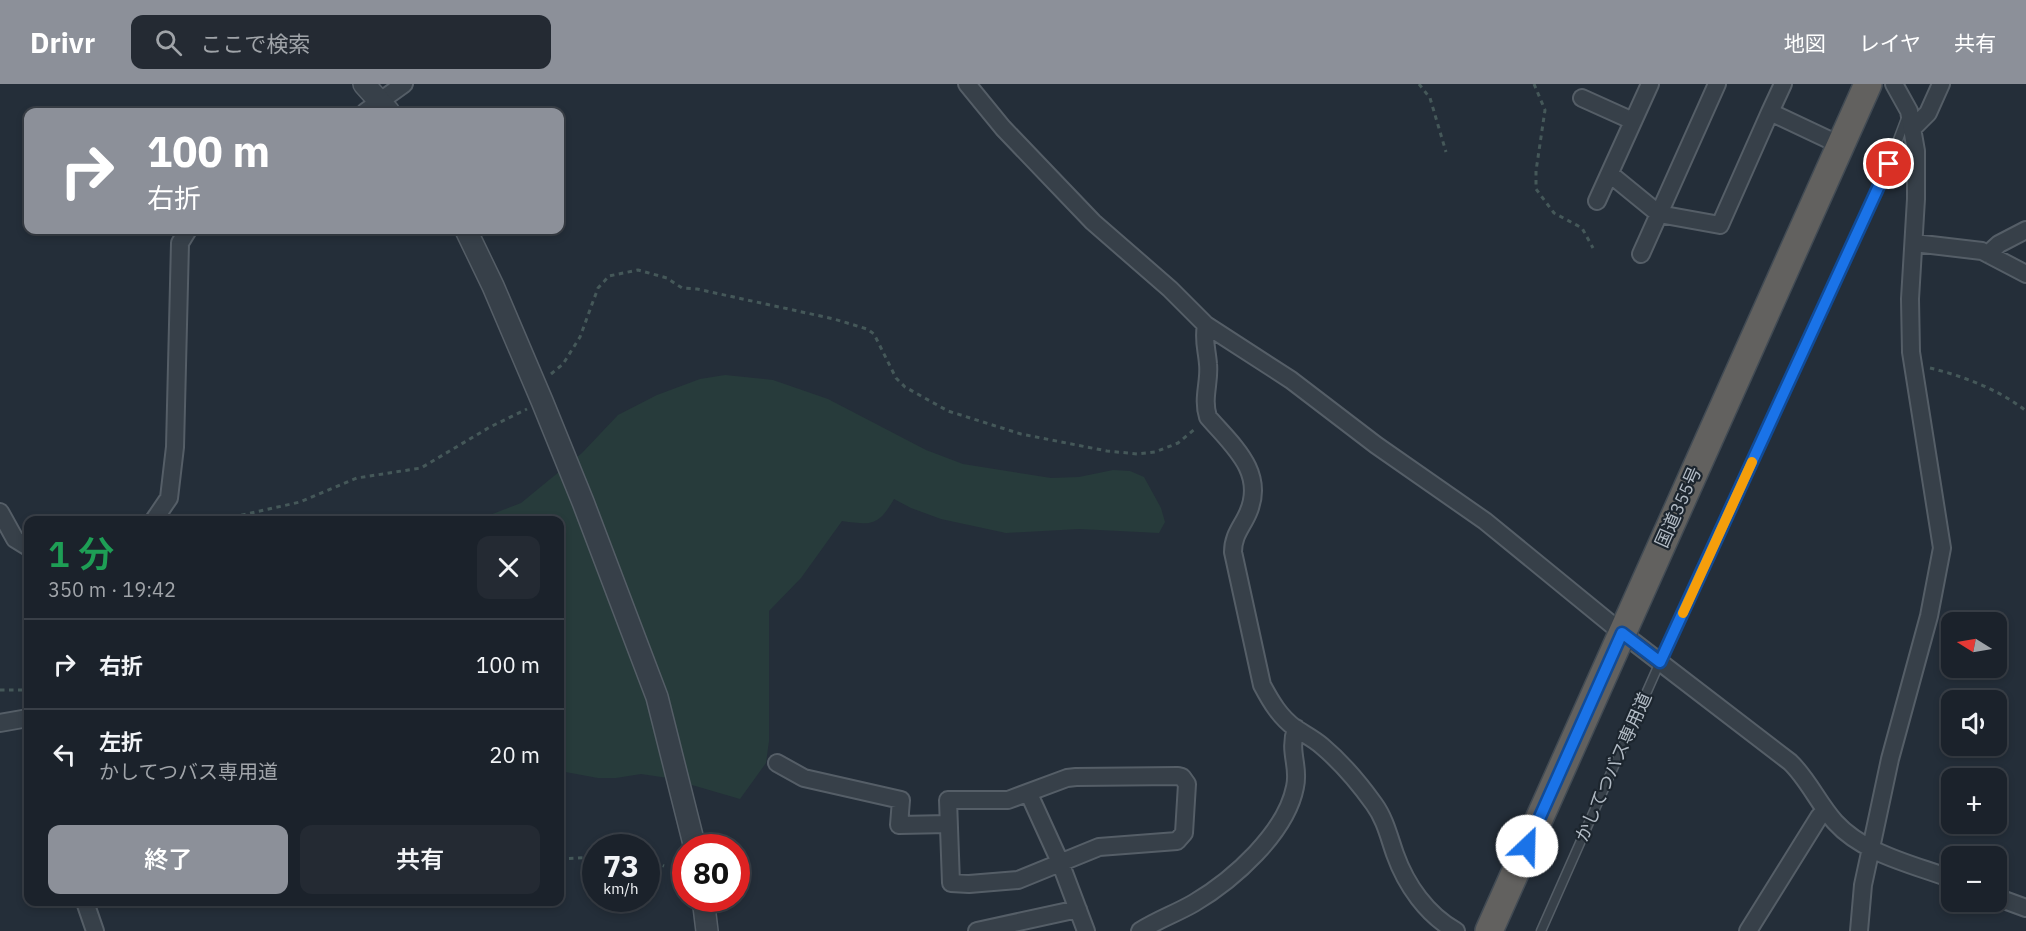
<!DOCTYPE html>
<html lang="ja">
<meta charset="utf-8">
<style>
:root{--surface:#1b222b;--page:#242a33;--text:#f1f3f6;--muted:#a0a4a9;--line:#393f47;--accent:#8c9099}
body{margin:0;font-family:"IBM Plex Sans","Noto Sans JP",sans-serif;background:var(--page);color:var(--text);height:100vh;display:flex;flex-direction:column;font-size:22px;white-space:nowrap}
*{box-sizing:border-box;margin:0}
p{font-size:20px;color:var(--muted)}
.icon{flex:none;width:33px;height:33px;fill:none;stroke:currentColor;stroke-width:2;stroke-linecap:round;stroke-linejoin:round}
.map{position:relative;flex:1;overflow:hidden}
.panel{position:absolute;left:24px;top:432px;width:540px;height:390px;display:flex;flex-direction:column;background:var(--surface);border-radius:12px;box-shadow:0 3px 9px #0003,0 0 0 2px var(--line)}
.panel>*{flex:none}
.hud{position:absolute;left:24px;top:24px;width:540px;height:126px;border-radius:12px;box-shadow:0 3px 9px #0003,0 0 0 2px var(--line);background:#8c9099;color:#fff;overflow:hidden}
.needle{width:39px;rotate:281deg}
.buttons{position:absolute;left:1941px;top:528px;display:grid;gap:12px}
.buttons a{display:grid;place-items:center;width:66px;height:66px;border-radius:12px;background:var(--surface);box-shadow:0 3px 9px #0003,0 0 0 2px var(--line);font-size:30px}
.speed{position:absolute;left:582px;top:750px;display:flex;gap:12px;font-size:30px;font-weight:700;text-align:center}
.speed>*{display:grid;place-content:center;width:78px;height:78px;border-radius:50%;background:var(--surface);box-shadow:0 3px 9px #0003,0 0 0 2px var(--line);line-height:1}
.speed small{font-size:15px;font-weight:400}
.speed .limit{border:9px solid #d22;background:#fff;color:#111}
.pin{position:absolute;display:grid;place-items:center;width:51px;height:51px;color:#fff;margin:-26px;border:3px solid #fff;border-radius:50%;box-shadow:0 2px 6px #0007}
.me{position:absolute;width:66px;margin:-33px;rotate:24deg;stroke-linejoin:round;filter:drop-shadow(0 0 4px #0008)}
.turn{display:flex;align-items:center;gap:21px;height:126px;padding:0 24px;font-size:27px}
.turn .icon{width:78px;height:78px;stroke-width:2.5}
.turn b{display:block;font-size:42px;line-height:51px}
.round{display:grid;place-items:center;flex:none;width:63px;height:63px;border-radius:12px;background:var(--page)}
.overview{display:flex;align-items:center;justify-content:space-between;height:102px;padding:0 24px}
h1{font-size:36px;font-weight:600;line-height:45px;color:#1e9e55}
.action{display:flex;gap:12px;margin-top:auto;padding:12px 24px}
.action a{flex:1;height:69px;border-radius:12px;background:var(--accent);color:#fff;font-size:24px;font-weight:600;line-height:69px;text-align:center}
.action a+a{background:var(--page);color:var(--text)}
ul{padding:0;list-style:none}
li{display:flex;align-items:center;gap:18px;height:90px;padding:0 24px;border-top:2px solid var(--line)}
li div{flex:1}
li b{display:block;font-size:22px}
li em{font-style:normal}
header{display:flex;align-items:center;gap:36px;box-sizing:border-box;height:84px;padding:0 30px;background:var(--accent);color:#fff}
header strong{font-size:28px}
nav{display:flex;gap:33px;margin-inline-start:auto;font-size:21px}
.search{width:420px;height:54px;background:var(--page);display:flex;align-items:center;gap:15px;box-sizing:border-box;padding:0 21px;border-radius:12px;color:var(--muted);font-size:22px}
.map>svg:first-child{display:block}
.green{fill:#273b3b}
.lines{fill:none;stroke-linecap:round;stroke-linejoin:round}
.service-casing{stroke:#555e67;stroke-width:11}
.minor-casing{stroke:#555e67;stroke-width:20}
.tertiary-casing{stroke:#555e67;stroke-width:24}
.trunk-casing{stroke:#424b54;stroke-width:30}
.path{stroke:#455859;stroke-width:3;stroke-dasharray:4.5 4.5;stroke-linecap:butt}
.service{stroke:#374049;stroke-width:8}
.minor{stroke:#374049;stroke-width:16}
.tertiary{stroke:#374049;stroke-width:21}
.trunk{stroke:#62615f;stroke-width:27}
.route-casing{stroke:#114b97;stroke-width:15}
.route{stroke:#1a73e8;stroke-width:10}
.slow{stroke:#f59e0b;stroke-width:10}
.labels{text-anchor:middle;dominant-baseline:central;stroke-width:4.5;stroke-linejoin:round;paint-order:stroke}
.street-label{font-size:18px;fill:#b2bbc5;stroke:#1c252e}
</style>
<header>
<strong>Drivr</strong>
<div class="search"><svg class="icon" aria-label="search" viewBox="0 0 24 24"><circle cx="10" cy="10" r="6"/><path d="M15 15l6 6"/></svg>ここで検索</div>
<nav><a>地図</a><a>レイヤ</a><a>共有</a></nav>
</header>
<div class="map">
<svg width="2026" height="847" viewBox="0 0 2026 847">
<rect width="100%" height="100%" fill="#242e39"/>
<path class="green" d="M725,291L773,296L828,315L926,366L963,380L1051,394L1079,393L1113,386L1130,387L1144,393L1161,424L1165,438L1159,449L1079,445L1006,449L941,435L911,424L894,415C878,443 871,441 842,437L801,494L769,527V657L766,679L740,715L668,694L641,690L616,694H598L560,687V436H477L521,419L582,369L618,331L657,311L700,295Z"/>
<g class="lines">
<defs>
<path id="service" d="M1541,847L1660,578L1889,80L1907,32"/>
<path id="minor" d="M967,0L1003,44L1093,138L1170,205L1206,241L1291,296L1376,361L1485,437L1622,549L1790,678C1808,695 1818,719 1835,738C1864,770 1912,780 1952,795
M1783,0L1770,28L1840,61
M1582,14L1633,37
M365,28L404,0
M1913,44L1928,29L1941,0
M1610,90L1659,130L1720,141L1770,28
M1597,117L1650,0
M1914,159L1982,167L2026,190
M1641,170L1717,0
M1988,170L1999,160L2026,146
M1206,241C1203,256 1207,266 1208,280C1210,298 1202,314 1208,333C1232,361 1266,388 1248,429C1242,443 1233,451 1233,468L1262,601C1271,618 1280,633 1295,644C1304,650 1314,655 1322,662C1341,678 1359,699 1374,720C1385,735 1389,753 1395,770C1406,801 1427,831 1456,847
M0,428L15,455L28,463
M154,436L169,414L175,363L180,159L188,146
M0,639L28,634
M777,679L804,694L901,716L899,741L948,740
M1178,692L1182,693L1187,700L1184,749L1177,757L1099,763L1018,796L969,800L951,799L948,716H1008L1067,694L1076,693Z
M1029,710L1060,778L1086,847
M1996,813L2026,824
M85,818L95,847
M977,847L1078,825
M1140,847C1157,836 1177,829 1194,819C1233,796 1286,749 1295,703C1300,682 1288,669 1296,644
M1748,847L1819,733L1825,726
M1859,847L1863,801L1871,764L1890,675L1929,532L1942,464L1911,268L1910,215L1916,115V67L1909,27L1894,0"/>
<path id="tertiary" d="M364,0L389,28
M466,146L493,202L542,317L583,418L657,613L695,764
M703,814L707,847"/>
<path id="trunk" d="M1489,847L1868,0"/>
</defs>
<use href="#service" class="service-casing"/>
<use href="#minor" class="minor-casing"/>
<use href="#tertiary" class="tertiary-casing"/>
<use href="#trunk" class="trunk-casing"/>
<path class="path" d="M1419,0L1430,14L1446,68
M1534,0L1545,26L1536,87V105L1554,129L1582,144L1593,164
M1930,284C1963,292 2000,306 2026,327
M551,290L563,280L580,253L598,204L609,192L638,186L667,194L682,204L697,205L834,235L867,245L874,250L896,294L905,303L948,327L1021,350L1107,367L1138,370L1155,368L1178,359L1196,344
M234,436L238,432L300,418L357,394L421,384L490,343L527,325
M0,606H28
M560,775L596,773
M646,775L664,782"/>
<use href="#service" class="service"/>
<use href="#minor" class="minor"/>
<use href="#tertiary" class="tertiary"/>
<use href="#trunk" class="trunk"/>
</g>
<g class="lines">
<defs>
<path id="route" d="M1527,762L1622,549L1660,578L1889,80"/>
</defs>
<use href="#route" class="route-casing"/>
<use href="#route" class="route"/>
<path class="slow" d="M1683,529L1752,378"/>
</g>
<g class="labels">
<g class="street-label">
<text transform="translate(1678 423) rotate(-66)">国道355号</text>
<text transform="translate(1613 683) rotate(-66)">かしてつバス専用道</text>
</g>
</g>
</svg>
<div class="buttons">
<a><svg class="needle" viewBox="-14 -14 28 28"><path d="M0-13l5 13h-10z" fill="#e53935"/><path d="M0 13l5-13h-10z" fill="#a0a4a9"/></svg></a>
<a><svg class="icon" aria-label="sound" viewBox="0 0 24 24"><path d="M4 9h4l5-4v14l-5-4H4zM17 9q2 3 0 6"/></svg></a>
<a>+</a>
<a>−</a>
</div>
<div class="speed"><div>73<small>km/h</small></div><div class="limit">80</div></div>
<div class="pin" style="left:1889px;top:80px;background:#d93025"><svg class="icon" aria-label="arrive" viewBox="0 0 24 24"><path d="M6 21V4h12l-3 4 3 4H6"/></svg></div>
<svg class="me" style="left:1527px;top:762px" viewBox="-20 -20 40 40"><circle r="19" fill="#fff"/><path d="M0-13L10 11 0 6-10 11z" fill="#1a73e8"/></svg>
<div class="hud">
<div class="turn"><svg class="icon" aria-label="right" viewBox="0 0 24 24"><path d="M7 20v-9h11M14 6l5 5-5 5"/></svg><div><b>100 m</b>右折</div></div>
</div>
<section class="panel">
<div class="overview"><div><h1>1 分</h1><p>350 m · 19:42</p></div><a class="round"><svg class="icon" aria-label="close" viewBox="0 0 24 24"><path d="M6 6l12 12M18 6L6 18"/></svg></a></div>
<ul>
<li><svg class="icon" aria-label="right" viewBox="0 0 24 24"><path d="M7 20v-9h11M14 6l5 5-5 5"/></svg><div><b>右折</b></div><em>100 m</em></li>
<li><svg class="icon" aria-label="left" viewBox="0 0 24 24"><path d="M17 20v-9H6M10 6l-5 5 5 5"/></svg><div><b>左折</b><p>かしてつバス専用道</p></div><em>20 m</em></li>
</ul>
<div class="action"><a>終了</a><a>共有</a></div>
</section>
</div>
